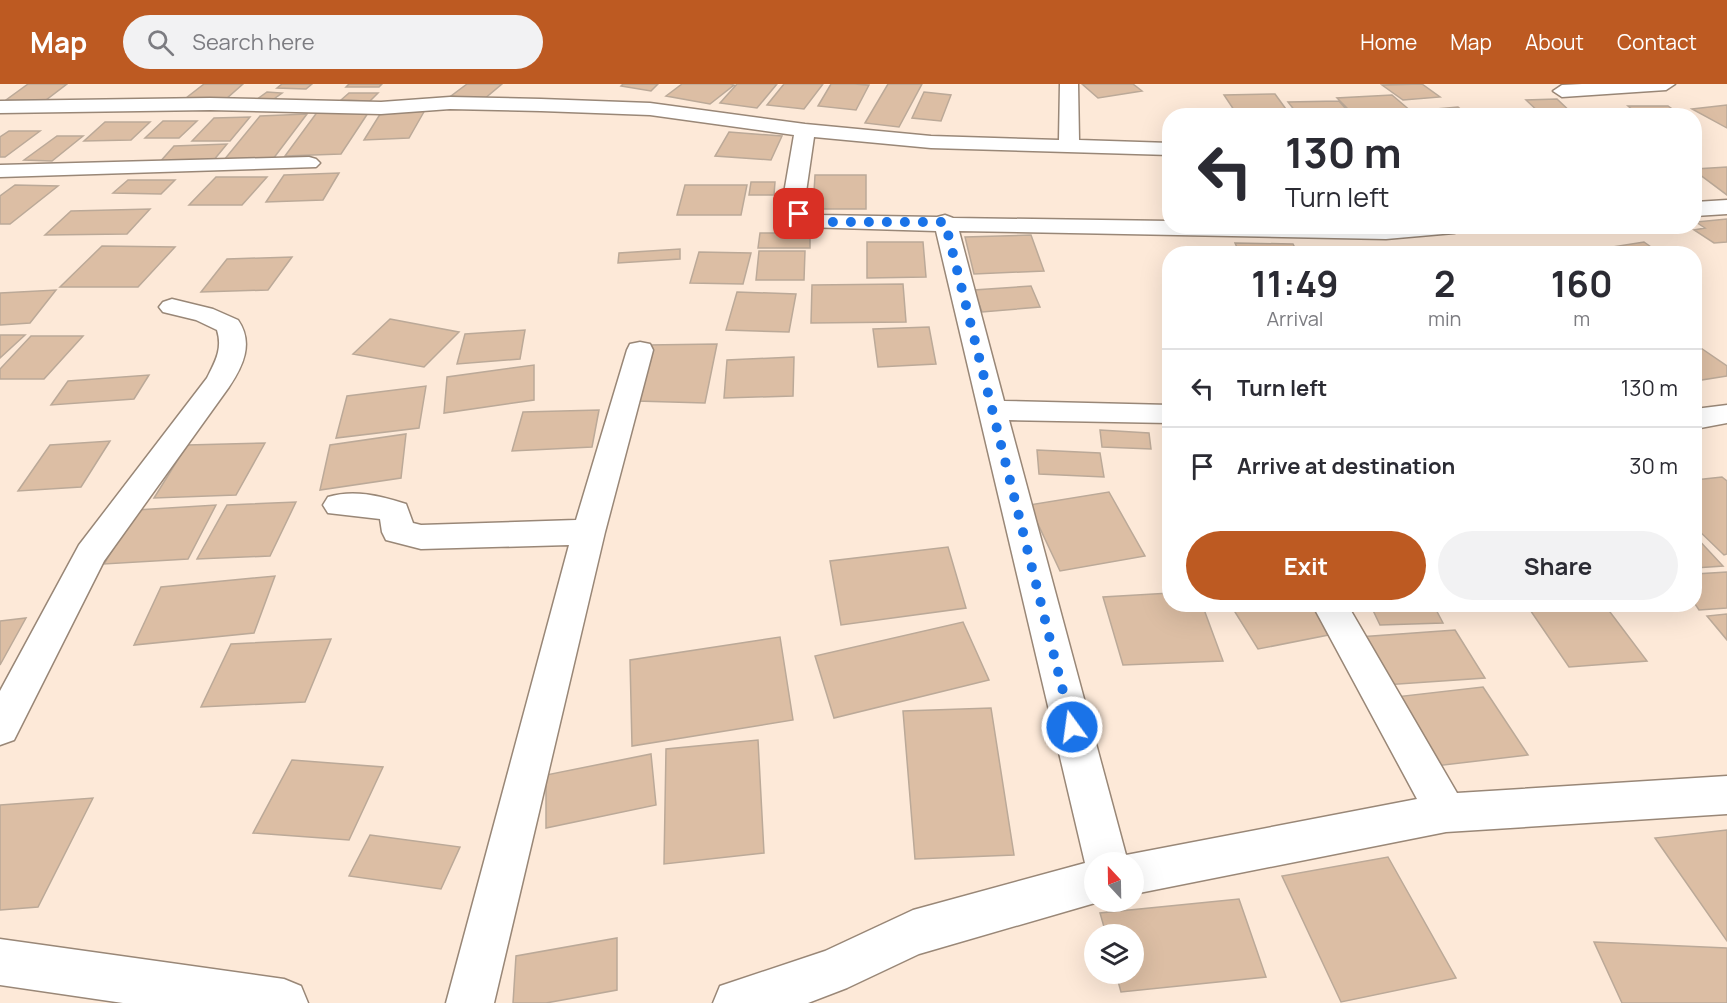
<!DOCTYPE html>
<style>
:root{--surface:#fff;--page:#f2f2f3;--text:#2b2b33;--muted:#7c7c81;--line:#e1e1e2;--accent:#bd5a22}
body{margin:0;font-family:Manrope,sans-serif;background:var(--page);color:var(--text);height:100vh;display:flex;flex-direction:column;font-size:22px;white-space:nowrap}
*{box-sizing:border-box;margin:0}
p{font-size:20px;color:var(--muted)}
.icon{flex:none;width:33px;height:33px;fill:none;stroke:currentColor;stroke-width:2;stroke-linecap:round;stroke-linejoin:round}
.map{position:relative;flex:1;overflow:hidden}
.details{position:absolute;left:1162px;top:162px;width:540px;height:366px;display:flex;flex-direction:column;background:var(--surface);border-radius:24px;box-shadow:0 6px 24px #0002}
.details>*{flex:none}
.hud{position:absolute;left:1162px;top:24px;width:540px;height:126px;border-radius:24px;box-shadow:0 6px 24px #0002;background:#fff;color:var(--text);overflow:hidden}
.needle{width:39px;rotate:338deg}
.tools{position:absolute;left:1084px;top:768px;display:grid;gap:12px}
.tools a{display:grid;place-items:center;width:60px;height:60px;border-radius:50%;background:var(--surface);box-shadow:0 6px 24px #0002;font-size:30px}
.pin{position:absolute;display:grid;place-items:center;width:51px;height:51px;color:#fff;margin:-26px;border-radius:12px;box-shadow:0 3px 9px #0006}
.me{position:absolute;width:66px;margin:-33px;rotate:346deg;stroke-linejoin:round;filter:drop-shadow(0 0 4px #0008)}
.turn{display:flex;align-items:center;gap:21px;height:126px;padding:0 24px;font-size:27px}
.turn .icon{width:78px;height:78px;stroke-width:2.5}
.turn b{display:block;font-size:42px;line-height:51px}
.eta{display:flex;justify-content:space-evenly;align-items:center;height:102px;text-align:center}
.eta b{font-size:36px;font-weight:700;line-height:42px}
.action{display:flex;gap:12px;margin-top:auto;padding:12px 24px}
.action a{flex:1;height:69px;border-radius:36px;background:var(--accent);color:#fff;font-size:24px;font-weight:700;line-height:69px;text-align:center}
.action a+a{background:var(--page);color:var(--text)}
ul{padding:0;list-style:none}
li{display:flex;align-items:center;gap:18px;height:78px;padding:0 24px;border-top:2px solid var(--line)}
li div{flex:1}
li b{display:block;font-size:22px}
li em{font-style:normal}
header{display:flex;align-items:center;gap:36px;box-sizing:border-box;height:84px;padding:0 30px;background:var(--accent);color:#fff}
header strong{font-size:28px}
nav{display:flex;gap:33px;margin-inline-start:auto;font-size:21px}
.search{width:420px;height:54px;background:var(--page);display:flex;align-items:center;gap:15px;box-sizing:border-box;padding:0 21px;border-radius:33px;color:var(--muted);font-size:22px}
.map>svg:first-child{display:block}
.building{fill:#dcbea4;stroke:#bba998;stroke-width:1.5}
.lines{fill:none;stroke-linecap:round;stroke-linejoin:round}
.street-casing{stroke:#998777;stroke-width:3}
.street{fill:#fff;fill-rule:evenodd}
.route{stroke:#1a73e8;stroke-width:10;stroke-dasharray:0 18}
</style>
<header>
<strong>Map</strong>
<div class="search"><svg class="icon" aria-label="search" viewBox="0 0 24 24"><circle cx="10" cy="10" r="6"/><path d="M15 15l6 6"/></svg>Search here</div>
<nav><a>Home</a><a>Map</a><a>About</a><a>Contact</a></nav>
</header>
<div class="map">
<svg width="1727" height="919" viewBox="0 0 1727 919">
<rect width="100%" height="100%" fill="#fde9d8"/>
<path class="building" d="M28,0H67L46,16H6Z
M204,0H243L226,15L186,14Z
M282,0H312L306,5L277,4Z
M349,0H382L379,3H346Z
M467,0H502L483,16L451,12Z
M623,0H658L651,7L621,2Z
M682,0H730L734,1L710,20L666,12Z
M737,0H777L757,24L720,19Z
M784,0H823L804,25L767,21Z
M831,0H854L869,1L856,26L818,22Z
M888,0H922L899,43L865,39Z
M1082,0H1133L1142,7L1098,14Z
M1422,0L1440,13L1403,16L1382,1Z
M267,8L282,9L271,17L256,16Z
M924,8L951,11L941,37L912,34Z
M349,9H378L370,17L341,16Z
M1275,10L1291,32H1238L1224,11Z
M1392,11L1412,28L1354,31L1337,14Z
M1557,15L1575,32H1543L1526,16Z
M1339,17L1352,32H1299L1288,18Z
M1727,21V44L1692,25Z
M1628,22H1668L1682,32H1640Z
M1458,23L1469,32H1418L1412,27Z
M370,26L341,70L285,72L318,27Z
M425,26L409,54L364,56L382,27Z
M307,30L273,75L224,76L260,32Z
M250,33L230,57H192L214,34Z
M163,37H197L179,54H145Z
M105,38H150L131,56L84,57Z
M9,47H40L5,73H0V53Z
M729,48L782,52L771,76L715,72Z
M57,52H83L52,77L24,76Z
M227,60L213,77L159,79L174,62Z
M1727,83V111L1695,87V85Z
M339,89L323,116L266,118L284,91Z
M815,91H866V125H813Z
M216,93H267L242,121H189Z
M128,96H175L161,110L113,109Z
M751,98H775L774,111H749Z
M15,101L58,102L10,140H0V112Z
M685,101H747L741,131H677Z
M150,125L127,150L45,151L71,127Z
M1727,135V158L1714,159L1694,146L1705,144L1696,138Z
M760,149H810V164H758Z
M1031,151L1044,187L974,190L965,153Z
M867,158H923L926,193L867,194Z
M1644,158L1661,170H1590L1587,167Z
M1235,159L1293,160L1298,170H1240Z
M102,162L175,163L138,203H60Z
M680,165V175L618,179L619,169Z
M759,167H805L804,196H756Z
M699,168L751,169L743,200L690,199Z
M292,173L268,206L201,208L227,175Z
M903,200L906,238L811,239L812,201Z
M1031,202L1040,223L982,228L974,206Z
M56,206L30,239L0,241V209Z
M737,208L796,210L789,248L726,246Z
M390,235L459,248L424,283L353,270Z
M929,243L936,280L878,283L873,245Z
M525,246L520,275L457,280L465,250Z
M0,251H25L0,274Z
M31,252H83L44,295H0V285Z
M717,260L705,319L636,317L647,261Z
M1695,260L1727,282V292L1695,297Z
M794,273L793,312L724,314L727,276Z
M534,281V316L444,329L447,293Z
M149,291L134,315L51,321L68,297Z
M426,302L419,344L336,354L347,312Z
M599,326L592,363L512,367L523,328Z
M1100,346L1149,349L1151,365L1102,363Z
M406,350L401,394L320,406L330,361Z
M110,357L81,403L18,407L50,361Z
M265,359L236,411L154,414L187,361Z
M1037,366L1100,369L1104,393L1039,390Z
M1722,393L1727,397V470L1724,471L1695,443V396Z
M1109,408L1145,472L1060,487L1029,421Z
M296,418L270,472L197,475L227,421Z
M216,421L188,475L104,480L136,426Z
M1695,452L1723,482L1695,484Z
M948,463L966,524L841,541L830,477Z
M1727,488V524L1699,526L1695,520V490Z
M275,492L254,549L134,561L161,503Z
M1170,509V520H1202L1223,577L1123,581L1103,513Z
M1230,520H1320L1339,549L1258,565Z
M1370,520H1433L1443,539L1380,541Z
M1526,520H1604L1647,577L1569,583Z
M1727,530V556L1707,532Z
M26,534L0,581V537Z
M963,538L989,596L834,634L815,572Z
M1455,546L1485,594L1384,601L1359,553Z
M780,553L793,636L632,662L630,576Z
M331,555L305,618L201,623L231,560Z
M1483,603L1528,671L1435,682L1395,613Z
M991,624L1014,771L915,775L903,627Z
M758,656L764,769L664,780L666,665Z
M651,670L656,721L546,744V691Z
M292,676L383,683L349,756L253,749Z
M93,714L38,823L0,826V721Z
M1727,746V857L1655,754Z
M370,751L460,763L441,805L349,792Z
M1388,773L1456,894L1341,918L1282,792Z
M1239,815L1266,893L1121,908L1116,890H1134V850H1106L1100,829Z
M617,854V906L546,919H513L516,872Z
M1594,858L1727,864V919H1622Z"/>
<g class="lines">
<defs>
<path id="street" d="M1060,0H1078L1079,56L1170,59V71L931,64L814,53L805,115L809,126L818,131L937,133L945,131L953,134L1170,137V142H1465L1462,147L1454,149L1386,155L959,147L1004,317L1170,321V339L1009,336L1126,771L1417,715L1312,520H1347L1457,709L1727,692V730L1446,748L1134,810V778H1095V818H1100L1095,819L919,870L847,904L808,919H713L720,902L825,867L913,826L1085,779L936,147L805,143L791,135L783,115L794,51L650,31L541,27L450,25L381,30L210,26L0,29V17L210,14L381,18L450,13L541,15L650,19L805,40L931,52L1059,56Z
M1582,0H1675L1666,6L1562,13L1553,7L1562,1Z
M309,73L316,75L320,79L316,83L0,93V81Z
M1727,116V130L1695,132V118Z
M172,215L213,225L238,236C254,259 243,282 229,303L104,477L14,656L0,661V607L79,461L207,294C215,278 223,265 217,246L196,236L163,228L159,223L163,218Z
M640,258L650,260L653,266L605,448L494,919H446L569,461L421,465L386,456L382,448L380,435L328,429L323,421L328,413C354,405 381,412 406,420L413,439L421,441L576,436L627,266L630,260Z
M1727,321V339L1695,345V325Z
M0,855L284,895L301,902L308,919H123L0,901Z"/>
</defs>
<use href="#street" class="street-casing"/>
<use href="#street" class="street"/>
</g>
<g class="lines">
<path class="route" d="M799,130L813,138H945L1072,643"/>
</g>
</svg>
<div class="tools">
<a><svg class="needle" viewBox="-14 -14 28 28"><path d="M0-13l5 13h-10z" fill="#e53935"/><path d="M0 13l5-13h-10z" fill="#7c7c81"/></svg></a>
<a><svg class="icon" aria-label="layers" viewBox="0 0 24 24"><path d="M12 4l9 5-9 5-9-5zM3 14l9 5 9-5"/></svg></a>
</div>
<div class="pin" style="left:799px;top:130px;background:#d93025"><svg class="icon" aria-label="arrive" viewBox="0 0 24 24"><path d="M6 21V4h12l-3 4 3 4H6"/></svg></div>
<svg class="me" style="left:1072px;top:643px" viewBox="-20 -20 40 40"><circle r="17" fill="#1a73e8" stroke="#fff" stroke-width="3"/><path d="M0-11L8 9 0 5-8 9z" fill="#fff"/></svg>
<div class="hud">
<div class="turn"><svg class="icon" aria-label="left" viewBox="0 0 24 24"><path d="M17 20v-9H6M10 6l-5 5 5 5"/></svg><div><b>130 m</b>Turn left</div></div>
</div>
<section class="details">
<div class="eta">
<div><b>11:49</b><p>Arrival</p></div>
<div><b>2</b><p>min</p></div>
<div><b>160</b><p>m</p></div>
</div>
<ul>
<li><svg class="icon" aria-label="left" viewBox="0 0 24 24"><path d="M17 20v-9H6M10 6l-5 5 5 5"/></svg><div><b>Turn left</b></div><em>130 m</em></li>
<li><svg class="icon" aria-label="arrive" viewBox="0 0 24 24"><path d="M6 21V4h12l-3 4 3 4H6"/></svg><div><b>Arrive at destination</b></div><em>30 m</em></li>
</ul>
<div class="action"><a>Exit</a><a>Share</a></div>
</section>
</div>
